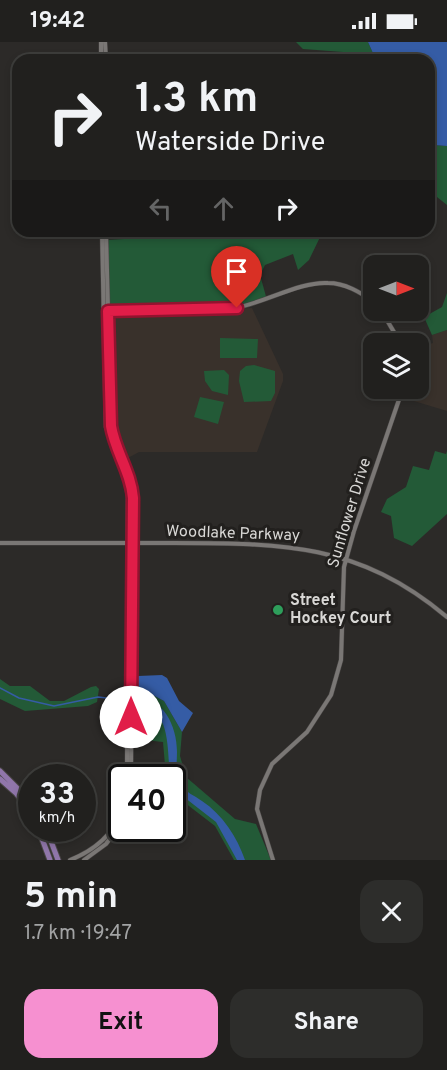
<!DOCTYPE html>
<meta charset="utf-8">
<style>
:root{--surface:#21201e;--page:#2d2d2b;--text:#f1f3f6;--muted:#a2a3a4;--line:#3e3e3c;--accent:#f690d0}
body{margin:0;font-family:Overpass,sans-serif;background:var(--page);color:var(--text);height:100vh;display:flex;flex-direction:column;font-size:22px;white-space:nowrap}
*{box-sizing:border-box;margin:0}
p{font-size:20px;color:var(--muted)}
.icon{flex:none;width:33px;height:33px;fill:none;stroke:currentColor;stroke-width:2;stroke-linecap:round;stroke-linejoin:round}
.map{position:relative;height:818px;overflow:hidden}
.details{display:flex;flex-direction:column;background:var(--surface);flex:1}
.details>*{flex:none}
.top-card{position:absolute;left:12px;top:12px;width:423px;height:183px;border-radius:18px;box-shadow:0 3px 9px #0003,0 0 0 2px var(--line);background:#21201e;color:var(--text);overflow:hidden}
.needle{width:39px;rotate:90deg}
.fabs{position:absolute;left:363px;top:213px;display:grid;gap:12px}
.fabs a{display:grid;place-items:center;width:66px;height:66px;border-radius:12px;background:var(--surface);box-shadow:0 3px 9px #0003,0 0 0 2px var(--line);font-size:30px}
.speed{position:absolute;left:18px;top:722px;display:flex;gap:12px;font-size:30px;font-weight:700;text-align:center}
.speed>*{display:grid;place-content:center;width:78px;height:78px;border-radius:50%;background:var(--surface);box-shadow:0 3px 9px #0003,0 0 0 2px var(--line);line-height:1}
.speed small{font-size:15px;font-weight:400}
.speed .limit{border:3px solid #111;border-radius:9px;background:#fff;color:#111}
.pin{position:absolute;display:grid;place-items:center;width:51px;height:51px;color:#fff;margin:-62px -26px;border-radius:50% 50% 50% 0;rotate:-45deg;box-shadow:0 0 6px #0007}
.pin .icon{rotate:45deg}
.me{position:absolute;width:66px;margin:-33px;rotate:0deg;stroke-linejoin:round;filter:drop-shadow(0 0 4px #0008)}
.turn{display:flex;align-items:center;gap:21px;height:126px;padding:0 24px;font-size:27px}
.turn .icon{width:78px;height:78px;stroke-width:2.5}
.turn b{display:block;font-size:42px;line-height:51px}
.lanes{display:flex;align-items:center;height:57px;padding:0 24px;background:#0003;justify-content:center;gap:30px;direction:ltr}
.lanes .off{opacity:.35}
.round{display:grid;place-items:center;flex:none;width:63px;height:63px;border-radius:18px;background:var(--page)}
.overview{display:flex;align-items:center;justify-content:space-between;height:102px;padding:0 24px}
h1{font-size:36px;font-weight:700;line-height:45px}
.action{display:flex;gap:12px;margin-top:auto;padding:12px 24px}
.action a{flex:1;height:69px;border-radius:18px;background:var(--accent);color:#111;font-size:24px;font-weight:700;line-height:69px;text-align:center}
.action a+a{background:var(--page);color:var(--text)}
.status{display:flex;justify-content:space-between;align-items:center;height:42px;padding:0 30px;background:var(--surface);direction:ltr}
.status svg{height:16px;fill:currentColor}
.map>svg:first-child{display:block}
.built{fill:#39312b}
.green{fill:#235a37}
.water{fill:#355ca5}
.lines{fill:none;stroke-linecap:round;stroke-linejoin:round}
.stream{stroke:#355ca5;stroke-width:1.5}
.tertiary-casing{stroke:#484544;stroke-width:5}
.primary-casing{stroke:#484544;stroke-width:7}
.tertiary{stroke:#7a7775;stroke-width:4}
.primary{stroke:#9076aa;stroke-width:5}
.route-casing{stroke:#92132f;stroke-width:15}
.route{stroke:#e11d48;stroke-width:10}
.leisure-dot{fill:#2e9e5b;stroke:#22201e;stroke-width:2}
.labels{text-anchor:middle;dominant-baseline:central;stroke-width:6;stroke-linejoin:round;paint-order:stroke}
.street-label{font-size:16px;fill:#d9d8d6;stroke:#22201e}
.poi-label{font-size:16px;font-weight:bold;fill:#d9d8d6;stroke:#22201e;text-anchor:start}
</style>
<div class="status"><b>19:42</b><svg viewBox="0 0 49 12"><path d="M0 12V9h3v3zM5 12V6h3v6zM10 12V3h3v9zM15 12V0h3v12zM26 1h20v11H26zM47 4h2v5h-2z"/></svg></div>
<div class="map">
<svg width="447" height="818" viewBox="0 0 447 818">
<rect width="100%" height="100%" fill="#2c2a28"/>
<path class="built" d="M252,266L283,332V339L257,410H139L126,417L117,403L112,381L110,273L112,271Z
M447,288V369L404,356L407,347L418,346L419,310L424,304L433,301L432,293Z"/>
<path class="green" d="M296,0H368L376,18H335L343,10L303,7Z
M429,99L433,103L447,104V163L437,155L429,164Z
M142,189H323L309,218L298,228L293,212L265,223L260,233L267,258L233,266L108,269L106,198L142,196Z
M447,251V288L432,293L424,275L442,265Z
M220,296L258,297L257,316H220Z
M254,323L275,329V351L271,359L244,360L239,339L240,329L246,324Z
M224,328L229,333L228,353L212,349L205,339L204,329Z
M200,355L224,360L218,382L194,375Z
M435,409L446,412L447,409V472L412,504L394,496L391,474L381,470L387,457L406,445L413,424L429,428Z
M0,637L10,644H30L50,659H64L91,645L96,644L99,647L97,660L88,664L25,669L0,657Z
M134,643L164,659L182,690L180,714L186,735L235,777L256,782L271,818H234L215,784L176,754L173,749L172,735H166L163,700L135,697Z"/>
<path class="water" d="M368,0H447V104L433,103L429,99V18H376Z
M162,633L167,636L179,659L193,671L182,690L164,659L134,643L138,634Z
M135,653C163,656 177,683 177,710C177,720 175,733 180,742C185,750 195,754 202,759C223,773 237,795 245,818H237L216,780L180,752L173,742L172,735H170C167,709 172,663 135,662Z"/>
<g class="lines">
<path class="stream" d="M0,646L19,656L54,664L98,655L124,658"/>
<defs>
<path id="tertiary" d="M101,0V18
M105,0L106,18
M102,189L106,385L125,437L128,454L127,735
M106,189L111,384C115,410 130,430 133,456L131,735
M381,268L401,302
M107,269C146,269 197,272 235,266C264,261 301,239 328,241C345,241 360,250 374,260
M0,501C58,501 115,501 173,501C282,501 359,501 447,575
M70,818C93,809 112,794 122,770
M84,818L106,802L122,781
M273,818L257,767L260,748L272,722L307,690L331,653L341,618L344,525L354,489L403,346"/>
<path id="primary" d="M0,729L32,761
M0,737L16,751L32,773
M38,786L50,818
M46,786L58,818"/>
</defs>
<use href="#tertiary" class="tertiary-casing"/>
<use href="#primary" class="primary-casing"/>
<use href="#tertiary" class="tertiary"/>
<use href="#primary" class="primary"/>
</g>
<g class="lines">
<defs>
<path id="route" d="M131,675L133,456C131,430 115,409 111,384L108,269L237,266"/>
</defs>
<use href="#route" class="route-casing"/>
<use href="#route" class="route"/>
</g>
<circle class="leisure-dot" cx="278" cy="568" r="6"/>
<g class="labels">
<g class="street-label">
<text transform="translate(350 471) rotate(-73)">Sunflower Drive</text>
<text transform="translate(233 492) rotate(2)">Woodlake Parkway</text>
</g>
<g class="poi-label">
<text x="290" y="559">Street<tspan x="290" dy="18">Hockey Court</tspan></text>
</g>
</g>
</svg>
<div class="fabs">
<a><svg class="needle" viewBox="-14 -14 28 28"><path d="M0-13l5 13h-10z" fill="#e53935"/><path d="M0 13l5-13h-10z" fill="#a2a3a4"/></svg></a>
<a><svg class="icon" aria-label="layers" viewBox="0 0 24 24"><path d="M12 4l9 5-9 5-9-5zM3 14l9 5 9-5"/></svg></a>
</div>
<div class="speed"><div>33<small>km/h</small></div><div class="limit">40</div></div>
<div class="pin" style="left:237px;top:266px;background:#d93025"><svg class="icon" aria-label="arrive" viewBox="0 0 24 24"><path d="M6 21V4h12l-3 4 3 4H6"/></svg></div>
<svg class="me" style="left:131px;top:675px" viewBox="-20 -20 40 40"><circle r="19" fill="#fff"/><path d="M0-13L10 11 0 6-10 11z" fill="#e11d48"/></svg>
<div class="top-card">
<div class="turn"><svg class="icon" aria-label="right" viewBox="0 0 24 24"><path d="M7 20v-9h11M14 6l5 5-5 5"/></svg><div><b>1.3 km</b>Waterside Drive</div></div>
<div class="lanes"><svg class="icon off" aria-label="left" viewBox="0 0 24 24"><path d="M17 20v-9H6M10 6l-5 5 5 5"/></svg><svg class="icon off" aria-label="ahead" viewBox="0 0 24 24"><path d="M12 20V5M6 11l6-6 6 6"/></svg><svg class="icon" aria-label="right" viewBox="0 0 24 24"><path d="M7 20v-9h11M14 6l5 5-5 5"/></svg></div>
</div>
</div>
<section class="details">
<div class="overview"><div><h1>5 min</h1><p>1.7 km · 19:47</p></div><a class="round"><svg class="icon" aria-label="close" viewBox="0 0 24 24"><path d="M6 6l12 12M18 6L6 18"/></svg></a></div>
<div class="action"><a>Exit</a><a>Share</a></div>
</section>
